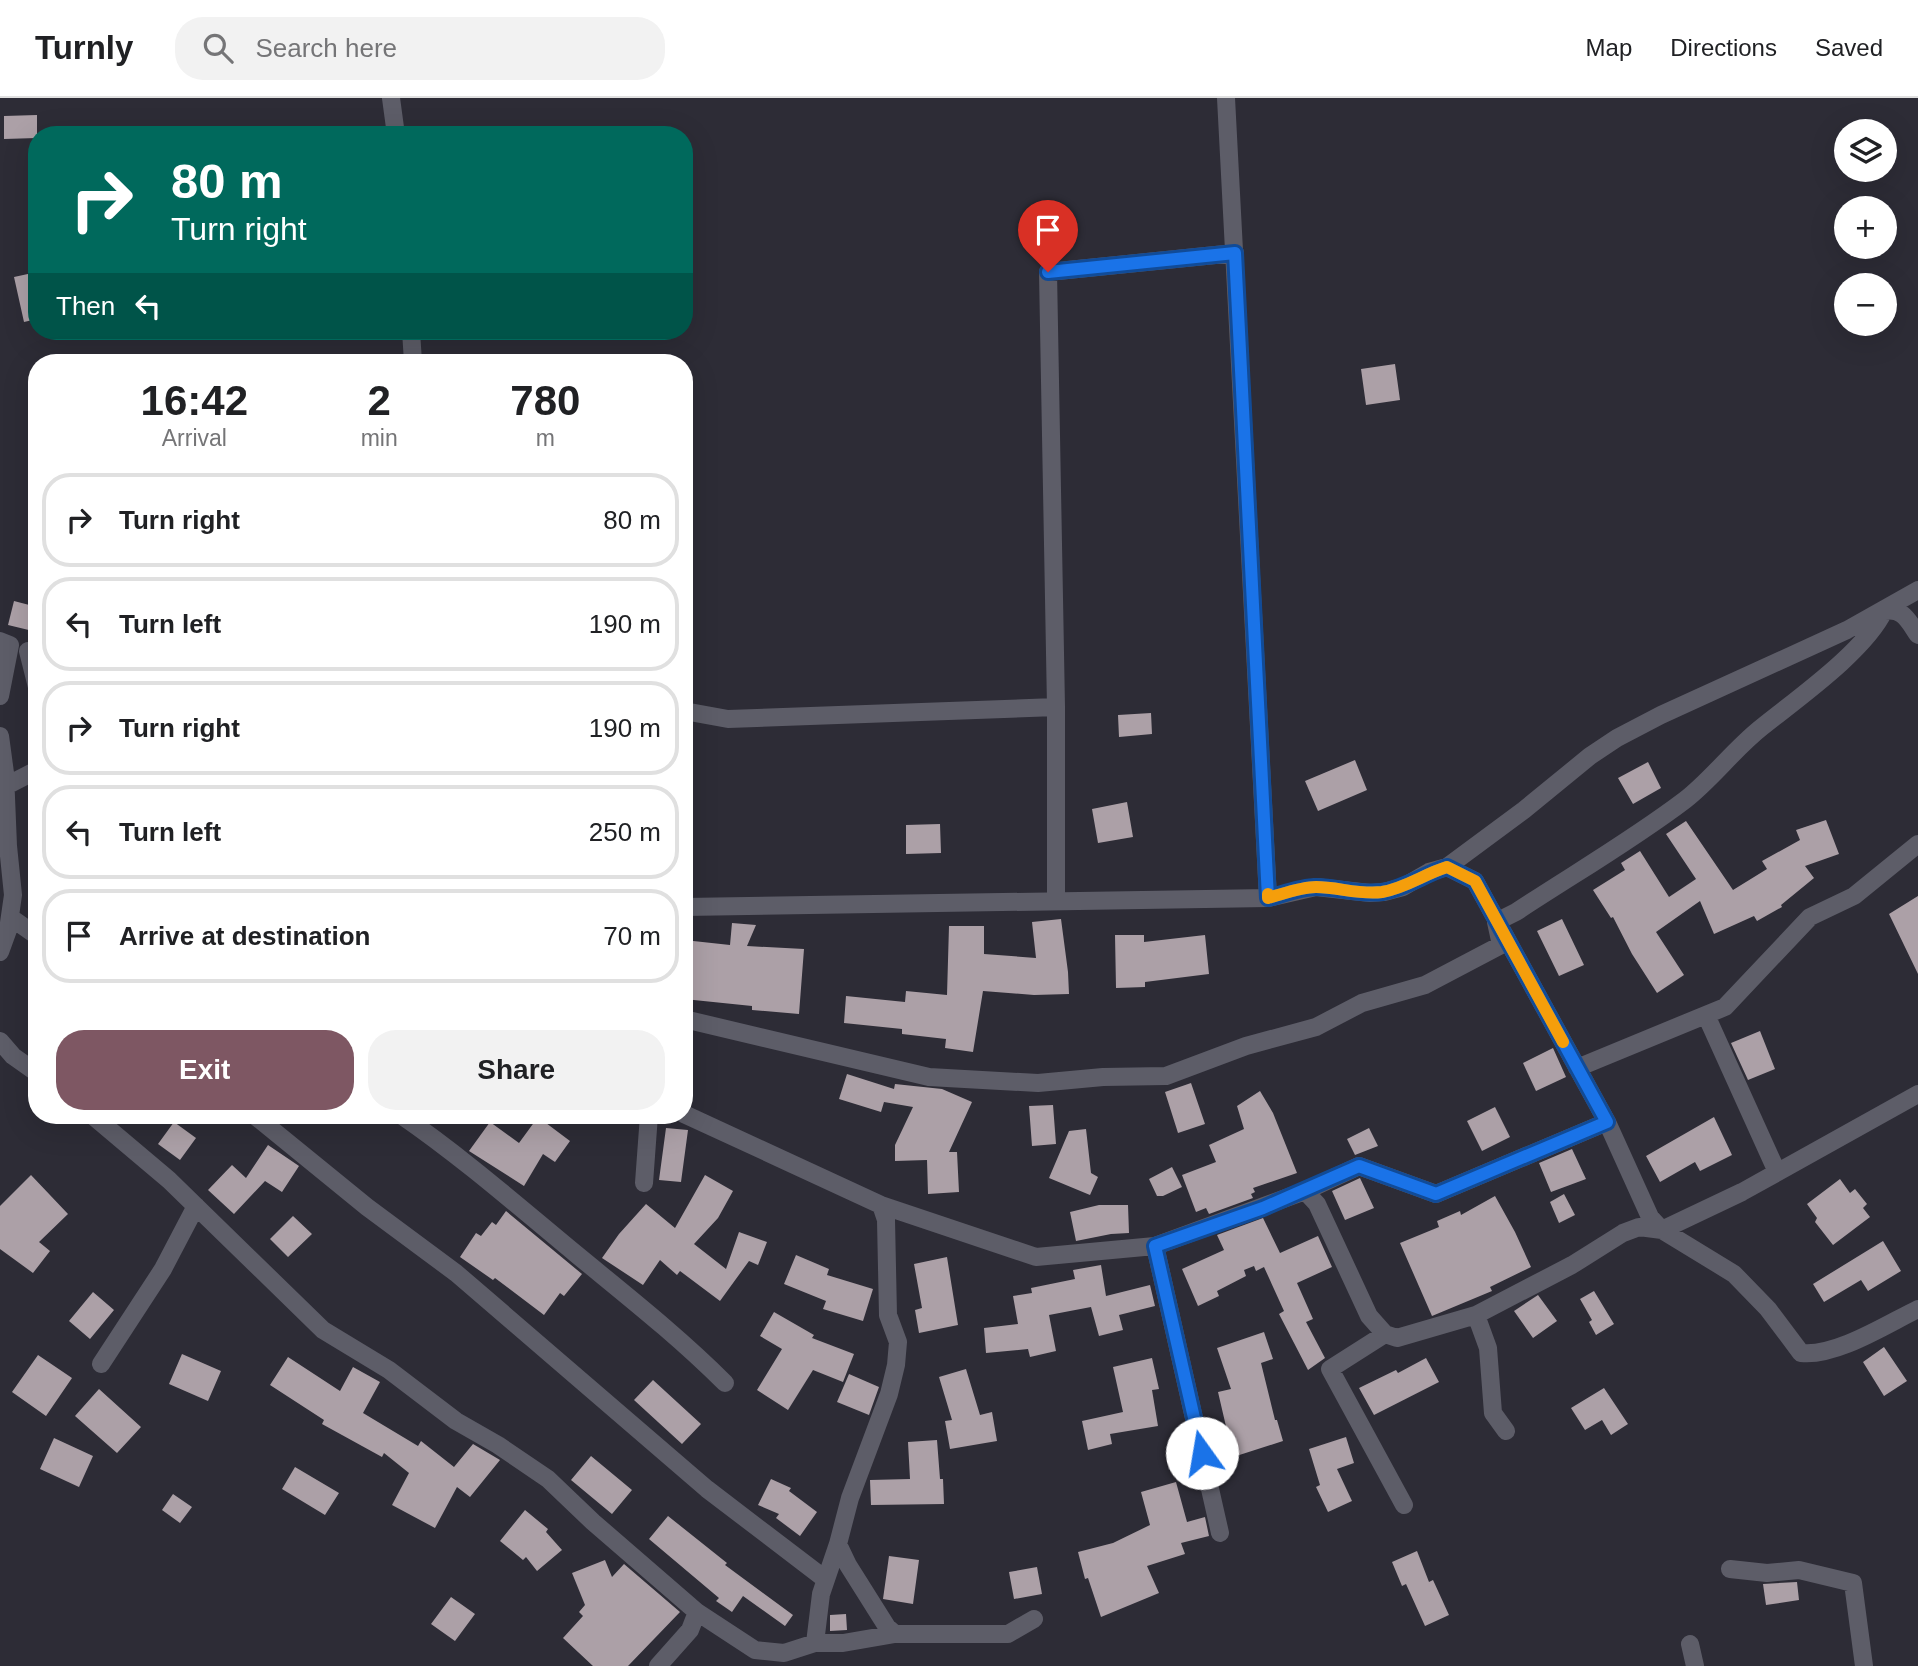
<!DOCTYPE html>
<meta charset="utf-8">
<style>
:root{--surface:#fff;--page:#f2f2f2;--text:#202124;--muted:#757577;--line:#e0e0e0;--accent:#7e5763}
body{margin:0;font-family:Helvetica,sans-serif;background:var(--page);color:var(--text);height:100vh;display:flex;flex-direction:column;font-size:26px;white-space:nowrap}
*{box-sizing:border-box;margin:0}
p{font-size:23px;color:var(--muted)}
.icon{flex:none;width:38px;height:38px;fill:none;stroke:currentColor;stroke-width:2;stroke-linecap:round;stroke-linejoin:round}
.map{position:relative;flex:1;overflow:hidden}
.panel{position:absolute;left:28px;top:256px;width:665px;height:770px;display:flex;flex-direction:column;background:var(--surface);border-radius:28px;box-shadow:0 7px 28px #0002}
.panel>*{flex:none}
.top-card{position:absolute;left:28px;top:28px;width:665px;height:214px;border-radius:28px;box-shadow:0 7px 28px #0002;background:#00695c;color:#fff;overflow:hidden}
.buttons{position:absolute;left:1834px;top:21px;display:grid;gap:14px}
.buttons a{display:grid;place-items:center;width:63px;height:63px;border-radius:50%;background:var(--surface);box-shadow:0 7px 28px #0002;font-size:35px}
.pin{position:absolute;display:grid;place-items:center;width:60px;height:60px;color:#fff;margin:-72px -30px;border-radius:50% 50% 50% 0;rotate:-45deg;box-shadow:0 0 7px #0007}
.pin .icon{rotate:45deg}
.me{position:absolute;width:77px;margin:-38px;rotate:347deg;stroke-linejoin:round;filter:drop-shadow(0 0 5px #0008)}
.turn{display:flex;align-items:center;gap:24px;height:147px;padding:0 28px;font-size:32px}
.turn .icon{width:91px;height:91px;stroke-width:2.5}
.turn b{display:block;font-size:49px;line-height:60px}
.then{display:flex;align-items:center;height:66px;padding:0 28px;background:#0003;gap:14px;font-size:26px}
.eta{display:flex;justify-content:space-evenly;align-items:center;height:119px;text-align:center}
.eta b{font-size:42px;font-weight:600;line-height:49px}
.button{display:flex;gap:14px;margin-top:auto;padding:14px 28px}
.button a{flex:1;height:80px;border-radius:28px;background:var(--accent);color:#fff;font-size:28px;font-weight:600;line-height:80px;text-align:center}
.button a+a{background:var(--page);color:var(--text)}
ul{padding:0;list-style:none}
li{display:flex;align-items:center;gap:21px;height:94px;margin:0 14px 10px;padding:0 14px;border:4px solid var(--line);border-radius:28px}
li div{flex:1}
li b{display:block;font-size:26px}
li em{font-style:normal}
header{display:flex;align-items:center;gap:42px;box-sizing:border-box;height:98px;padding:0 35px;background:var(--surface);border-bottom:2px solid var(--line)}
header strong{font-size:33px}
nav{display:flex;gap:38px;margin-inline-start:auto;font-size:24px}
.search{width:490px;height:63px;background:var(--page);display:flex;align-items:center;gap:18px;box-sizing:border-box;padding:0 24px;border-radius:28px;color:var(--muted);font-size:26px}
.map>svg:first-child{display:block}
.building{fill:#aca0a7}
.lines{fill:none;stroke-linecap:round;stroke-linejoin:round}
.minor{stroke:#5d5d68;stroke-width:18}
.route-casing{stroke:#114b97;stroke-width:18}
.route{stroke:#1a73e8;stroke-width:12}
.slow{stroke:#f59e0b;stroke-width:12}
</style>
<header>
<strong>Turnly</strong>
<div class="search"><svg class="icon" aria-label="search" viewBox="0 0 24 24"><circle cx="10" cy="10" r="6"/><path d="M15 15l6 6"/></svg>Search here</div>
<nav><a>Map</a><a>Directions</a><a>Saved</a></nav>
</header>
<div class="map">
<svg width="1918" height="1568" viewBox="0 0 1918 1568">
<rect width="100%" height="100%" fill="#2d2c36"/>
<path class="building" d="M37,17V40L4,41V18Z
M37,174V221L24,224L14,179Z
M1395,266L1400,302L1366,307L1361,271Z
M14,503L37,509V534L8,527Z
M1151,615L1152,636L1119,639L1118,617Z
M1355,662L1367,692L1318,713L1305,683Z
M1648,664L1661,690L1633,706L1618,680Z
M1127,704L1133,739L1098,745L1092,711Z
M1826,722L1839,756L1805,768L1814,780L1781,807L1782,809L1757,823L1754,818L1714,836L1700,803L1656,834L1684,877L1657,895L1632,856L1613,819L1611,820L1593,792L1625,772L1621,765L1640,753L1669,799L1696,781L1666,736L1686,723L1733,792L1767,771L1762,763L1800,742L1796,732Z
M940,726L941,755L906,756V727Z
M1918,798V876L1889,816Z
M1061,821L1068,874L1069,896L1034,897L983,893L973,954L945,950L946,941L902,936V931L844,925L846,898L905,904L906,893L947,897L949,828H984V856L1036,860L1032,824Z
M1562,821L1584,867L1559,878L1537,833Z
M732,825L756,827L747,848L804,851L799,916L752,912V908L684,901V842L730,847Z
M1115,837H1144V844L1205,837L1209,876L1145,884V889L1116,890Z
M1760,933L1775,971L1748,982L1731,945Z
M1553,950L1566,979L1536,993L1523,965Z
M847,976L894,991L895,986L942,991L972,1004L949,1054H957L959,1094L928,1096L927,1062L895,1063V1047L913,1009L884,1004L881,1014L839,1001Z
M1191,985L1205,1026L1178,1035L1165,994Z
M1260,993L1273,1015L1297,1075L1253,1090L1255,1094L1251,1096L1253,1100L1209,1116L1206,1110L1196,1114L1182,1077L1216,1064L1209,1047L1244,1031L1237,1008Z
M1053,1007L1056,1046L1032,1048L1029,1008Z
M1495,1009L1510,1039L1482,1053L1467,1023Z
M538,1019L570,1043L555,1064L543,1056L524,1088L469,1053L490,1024L519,1045Z
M1714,1019L1732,1057L1700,1073L1695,1064L1660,1084L1646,1058Z
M174,1024L196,1040L180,1062L158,1046Z
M666,1030L688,1032L681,1084L659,1082Z
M1369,1030L1378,1048L1355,1057L1347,1041Z
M1086,1031L1091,1075L1098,1079L1090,1097L1049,1080L1069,1033Z
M268,1047L299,1068L282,1094L265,1083L234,1116L208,1092L232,1067L246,1080Z
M1572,1051L1586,1081L1551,1094L1539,1065Z
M1172,1069L1182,1089L1163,1098H1157L1149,1081Z
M31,1077L68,1116L39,1144L50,1153L33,1175L0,1151V1108Z
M705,1077L733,1093L718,1120L694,1146L726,1171L739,1134L767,1144L758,1167L749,1163L720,1203L680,1173L677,1177L660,1162L643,1187L602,1160L619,1136L646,1106L675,1130Z
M1360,1080L1374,1110L1345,1122L1332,1093Z
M1840,1081L1850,1095L1855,1091L1867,1106L1863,1110L1870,1119L1833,1147L1815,1124L1817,1120L1807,1106Z
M1564,1096L1575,1117L1559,1125L1550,1104Z
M1495,1098L1515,1134L1531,1169L1490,1189L1492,1193L1432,1218L1400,1145L1439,1129L1437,1123L1460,1113L1461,1117Z
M1099,1107H1128L1129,1135L1111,1136L1076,1143L1070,1114Z
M506,1113L582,1176L564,1198L560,1195L544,1217L495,1180L493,1182L460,1159L476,1135L481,1138L492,1124L496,1127Z
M293,1118L312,1136L288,1159L270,1141Z
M1263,1120L1280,1155L1318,1138L1332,1169L1297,1185L1313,1221L1306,1224L1325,1260L1308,1272L1279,1216L1284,1213L1264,1169L1256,1173L1254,1168L1244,1172L1246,1178L1217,1193L1219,1198L1198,1208L1182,1171L1224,1152L1217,1137Z
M1883,1143L1901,1173L1868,1193L1861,1182L1824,1204L1813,1186Z
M796,1157L829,1171L827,1177L873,1191L863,1223L823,1211L826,1203L784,1186Z
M947,1159L958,1227L919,1235L915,1212L922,1210L914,1166Z
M1101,1167L1106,1198L1150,1187L1155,1208L1119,1217L1123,1232L1099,1238L1091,1209L1049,1217L1056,1253L1030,1259L1028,1251L986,1255L984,1230L1018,1226L1013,1198L1032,1195L1031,1190L1075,1181L1073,1172Z
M1594,1193L1614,1226L1596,1237L1589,1224L1592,1222L1580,1201Z
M93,1194L114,1212L90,1241L69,1223Z
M1538,1197L1557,1223L1533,1240L1514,1213Z
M774,1214L814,1237L812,1240L854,1256L843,1284L813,1272L788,1312L757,1292L782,1251L760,1238Z
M1264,1234L1273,1261L1261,1265L1275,1322H1277L1283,1343L1230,1360L1224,1338L1228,1337L1218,1294L1231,1291L1217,1250Z
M1884,1249L1907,1283L1884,1298L1863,1264Z
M182,1256L221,1273L208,1303L169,1286Z
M38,1257L72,1280L46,1318L12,1294Z
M288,1259L340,1293L353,1269L380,1284L363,1315L418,1348L421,1343L454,1369L473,1346L500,1362L470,1399L457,1389L435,1430L392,1407L409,1375L384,1355L382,1359L322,1326L324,1322L270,1287Z
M1152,1260L1159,1291L1152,1292L1158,1328L1110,1336L1112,1346L1088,1352L1082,1323L1123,1314L1113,1269Z
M1426,1260L1439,1284L1374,1317L1359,1290L1396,1272L1398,1275Z
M966,1271L980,1317L992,1314L997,1343L950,1351L945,1323L952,1322L939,1279Z
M849,1276L879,1289L869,1317L837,1304Z
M653,1282L701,1326L682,1346L634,1302Z
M1604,1290L1628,1326L1611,1337L1602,1322L1585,1332L1571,1310Z
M99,1291L141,1329L117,1355L75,1318Z
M1346,1339L1354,1365L1337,1371L1352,1403L1328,1414L1316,1389L1320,1387L1309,1351Z
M54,1340L93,1358L79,1389L40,1371Z
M937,1342L940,1381H943L944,1406L871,1407L870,1382L910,1381L908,1344Z
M591,1358L632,1392L612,1416L571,1382Z
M295,1369L339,1395L325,1417L282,1391Z
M771,1381L791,1390L789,1393L817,1414L800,1438L776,1420L779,1416L758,1407Z
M1176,1384L1187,1424L1205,1419L1209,1438L1181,1445L1185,1456L1147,1468L1159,1495L1101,1519L1088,1480L1085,1481L1078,1454L1113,1445L1150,1427L1141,1394Z
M173,1396L192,1409L180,1425L162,1412Z
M525,1412L548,1431L546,1434L562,1452L537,1473L526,1459L523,1462L500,1443Z
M668,1418L727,1465L725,1467L793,1517L785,1528L743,1498L732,1514L716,1503L719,1500L649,1441Z
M1417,1453L1429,1484L1433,1482L1449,1517L1425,1528L1406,1486L1402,1488L1392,1464Z
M889,1458L919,1462L913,1506L883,1501Z
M605,1462L612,1479L624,1466L680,1514L628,1568H593L563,1540L583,1518L579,1514L585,1507L572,1475Z
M1037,1469L1042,1496L1014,1501L1009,1474Z
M1797,1484L1799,1502L1766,1507L1763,1486Z
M451,1499L475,1516L455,1543L431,1526Z
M846,1516L847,1532L830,1533V1517Z"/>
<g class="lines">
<path class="minor" d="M391,0L396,37
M1226,0L1268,800
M411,233L413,264
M1884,513C1903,509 1909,524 1918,537
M0,543L10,547L0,598
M28,553L37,589
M684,613L728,621L1056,609
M0,638L5,675L8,748L13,797L8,832L0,854
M6,688L37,672
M1447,769L1475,783L1607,1024L1650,1119L1662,1132L1734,1176L1768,1211L1801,1255C1836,1259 1887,1226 1918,1211
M1056,803V609L1048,174L1235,155
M684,809L1268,800L1316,789L1370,795L1384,794L1403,789L1429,774L1447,769L1524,712L1590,658L1617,640L1661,617L1847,532L1918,492
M10,819L37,838
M1706,917L1777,1074
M684,921L929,979L1038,985L1103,979L1166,978L1246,948L1316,929L1362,905L1425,887L1501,847L1496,824L1516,814C1572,777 1631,743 1685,702C1712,681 1734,651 1762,629C1798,600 1865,553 1884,513
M0,943L13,958L37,975
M1577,970L1725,909L1810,819L1854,798L1918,746
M684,1016L881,1107L1036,1159L1155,1148L1305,1093L1317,1106L1369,1218L1385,1236L1397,1240L1476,1217L1488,1250L1493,1315L1506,1333
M92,1017L169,1082L323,1232L389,1272L456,1323L498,1347L548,1381L593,1424L697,1514L690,1532L658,1568
M254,1017L367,1109L456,1175L707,1391L825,1481
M401,1017C462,1059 518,1108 576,1156C627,1198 678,1238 725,1285
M644,1085L649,1017
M1305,1093L1359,1068L1436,1096L1607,1024
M881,1107L886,1122L888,1217L898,1244L896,1267L889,1296L850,1400L838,1446L848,1467L887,1529L895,1536H1008L1034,1521
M1155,1148L1220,1435
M1476,1217L1572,1167L1623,1135L1639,1129L1662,1132L1742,1094L1918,996
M1385,1236L1330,1271L1404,1407
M101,1266L163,1171L196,1108
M1730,1471L1767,1475L1799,1472L1853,1485L1864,1568
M697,1514L755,1552L784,1555L815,1545H843L895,1536
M815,1545L821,1496L838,1446
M1690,1546L1695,1568"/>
</g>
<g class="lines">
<defs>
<path id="route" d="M1048,174L1235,155L1268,800C1283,796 1301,789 1316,789C1338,789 1359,797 1382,794C1406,790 1424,776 1447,769L1475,783L1607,1024L1436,1096L1359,1068L1263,1110L1155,1148L1202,1355"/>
</defs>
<use href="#route" class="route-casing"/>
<use href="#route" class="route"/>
<path class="slow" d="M1268,796V800C1283,796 1301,789 1316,789C1338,789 1359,797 1382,794C1406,790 1424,776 1447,769L1475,783L1563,944"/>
</g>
</svg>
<div class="buttons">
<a><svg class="icon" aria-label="layers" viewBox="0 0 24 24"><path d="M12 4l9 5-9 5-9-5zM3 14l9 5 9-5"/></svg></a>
<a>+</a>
<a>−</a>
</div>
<div class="pin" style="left:1048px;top:174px;background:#d93025"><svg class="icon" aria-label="arrive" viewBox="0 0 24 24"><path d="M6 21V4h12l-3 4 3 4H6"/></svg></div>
<svg class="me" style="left:1202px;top:1355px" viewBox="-20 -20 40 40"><circle r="19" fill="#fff"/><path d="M0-13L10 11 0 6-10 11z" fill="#1a73e8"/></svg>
<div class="top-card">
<div class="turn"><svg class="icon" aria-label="right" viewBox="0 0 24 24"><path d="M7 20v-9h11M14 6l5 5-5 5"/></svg><div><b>80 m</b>Turn right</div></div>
<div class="then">Then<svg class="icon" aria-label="left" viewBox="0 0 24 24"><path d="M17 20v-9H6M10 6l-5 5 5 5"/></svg></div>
</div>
<section class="panel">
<div class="eta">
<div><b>16:42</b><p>Arrival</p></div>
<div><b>2</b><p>min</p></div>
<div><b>780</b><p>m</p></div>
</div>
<ul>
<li><svg class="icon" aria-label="right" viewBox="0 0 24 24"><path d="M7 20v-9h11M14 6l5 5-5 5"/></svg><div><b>Turn right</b></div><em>80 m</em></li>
<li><svg class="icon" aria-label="left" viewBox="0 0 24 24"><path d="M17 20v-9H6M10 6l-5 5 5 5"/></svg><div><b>Turn left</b></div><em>190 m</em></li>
<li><svg class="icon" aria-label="right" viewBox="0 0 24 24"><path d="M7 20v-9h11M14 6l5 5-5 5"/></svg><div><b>Turn right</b></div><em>190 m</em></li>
<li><svg class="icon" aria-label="left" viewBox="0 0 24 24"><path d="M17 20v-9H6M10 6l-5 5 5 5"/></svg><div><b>Turn left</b></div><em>250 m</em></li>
<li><svg class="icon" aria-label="arrive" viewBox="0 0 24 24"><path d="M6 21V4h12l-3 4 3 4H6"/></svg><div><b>Arrive at destination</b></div><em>70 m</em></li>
</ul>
<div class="button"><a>Exit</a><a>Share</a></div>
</section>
</div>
